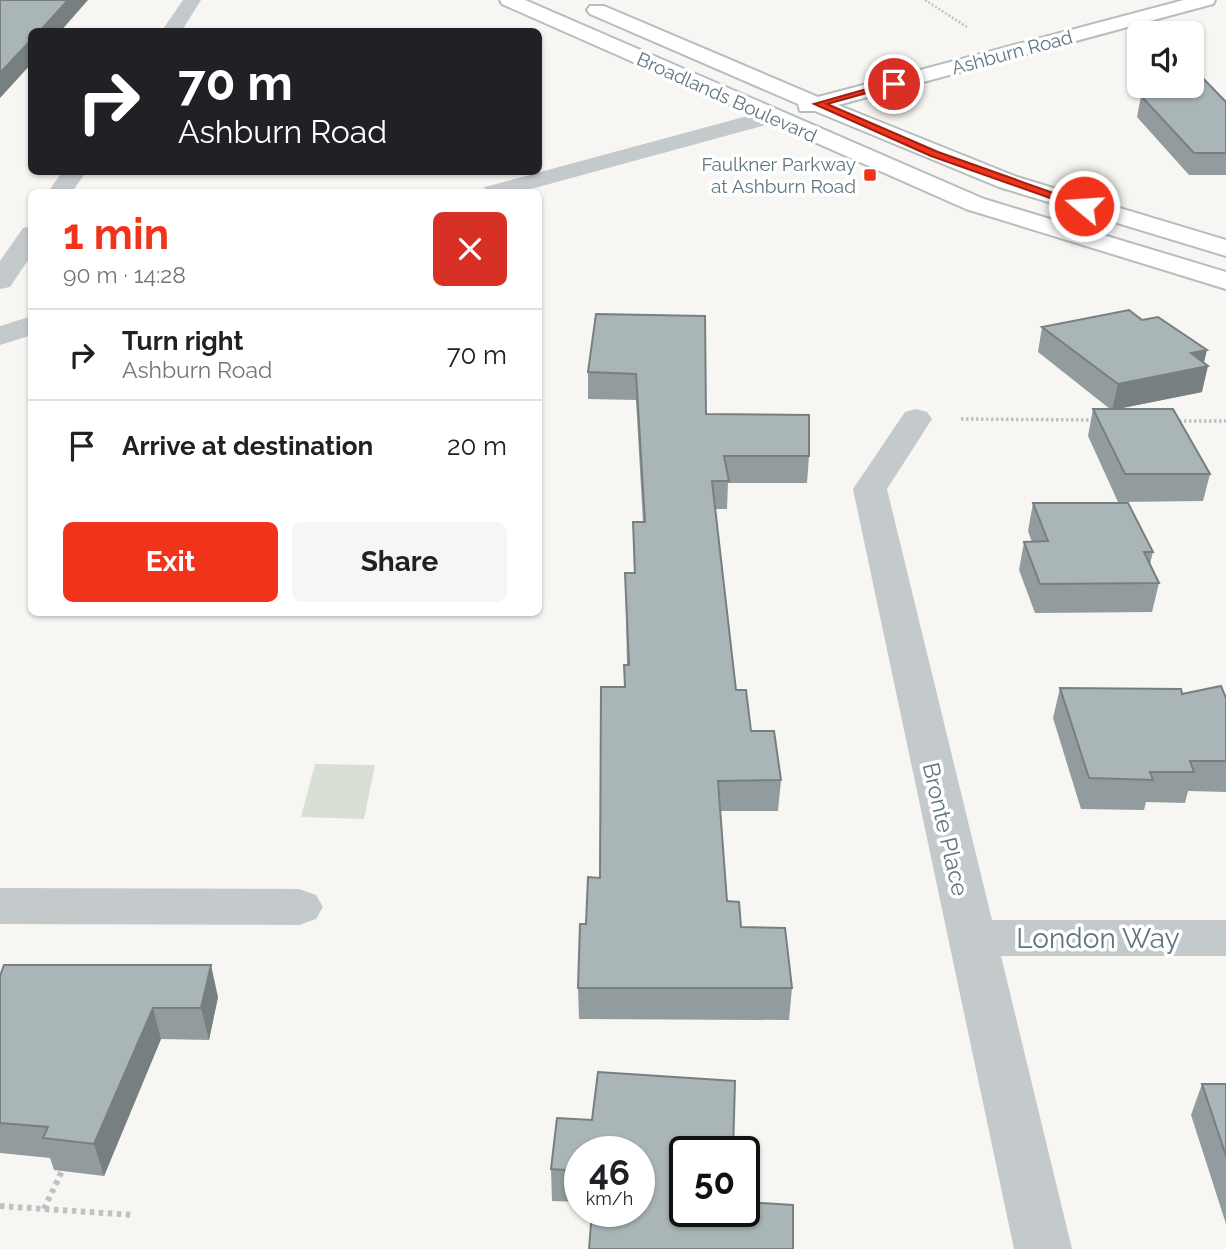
<!DOCTYPE html>
<meta charset="utf-8">
<style>
:root{--surface:#fff;--page:#f6f6f6;--text:#202124;--muted:#757577;--line:#e0e0e0;--accent:#f0331a}
body{margin:0;font-family:Raleway,sans-serif;background:var(--page);color:var(--text);height:100vh;display:flex;flex-direction:column;font-size:26px;white-space:nowrap}
*{box-sizing:border-box;margin:0}
p{font-size:23px;color:var(--muted)}
.icon{flex:none;width:38px;height:38px;fill:none;stroke:currentColor;stroke-width:2;stroke-linecap:round;stroke-linejoin:round}
.map{position:relative;flex:1;overflow:hidden}
.drawer{position:absolute;left:28px;top:189px;width:514px;height:427px;display:flex;flex-direction:column;background:var(--surface);border-radius:10px;box-shadow:0 2px 5px #0004}
.drawer>*{flex:none}
.hud{position:absolute;left:28px;top:28px;width:514px;height:147px;border-radius:10px;box-shadow:0 2px 5px #0004;background:#202124;color:#fff;overflow:hidden}
.fabs{position:absolute;left:1127px;top:21px;display:grid;gap:14px}
.fabs a{display:grid;place-items:center;width:77px;height:77px;border-radius:10px;background:var(--surface);box-shadow:0 2px 5px #0004;font-size:35px}
.speed{position:absolute;left:564px;top:1136px;display:flex;gap:14px;font-size:35px;font-weight:700;text-align:center}
.speed>*{display:grid;place-content:center;width:91px;height:91px;border-radius:50%;background:var(--surface);box-shadow:0 2px 5px #0004;line-height:1}
.speed small{font-size:18px;font-weight:400}
.speed .limit{border:4px solid #111;border-radius:10px;background:#fff;color:#111}
.pin{position:absolute;display:grid;place-items:center;width:60px;height:60px;color:#fff;margin:-30px;border:4px solid #fff;border-radius:50%;box-shadow:0 2px 7px #0007}
.me{position:absolute;width:77px;margin:-38px;rotate:288deg;stroke-linejoin:round;filter:drop-shadow(0 0 5px #0008)}
.turn{display:flex;align-items:center;gap:24px;height:147px;padding:0 35px;font-size:32px}
.turn .icon{width:91px;height:91px;stroke-width:2.5}
.turn b{display:block;font-size:49px;line-height:60px}
.round{display:grid;place-items:center;flex:none;width:74px;height:74px;border-radius:10px;background:var(--page)}
.overview{display:flex;align-items:center;justify-content:space-between;height:119px;padding:0 35px}
h1{font-size:42px;font-weight:700;line-height:52px;color:var(--accent)}
.primary-button{display:flex;gap:14px;margin-top:auto;padding:14px 35px}
.primary-button a{flex:1;height:80px;border-radius:10px;background:var(--accent);color:#fff;font-size:28px;font-weight:700;line-height:80px;text-align:center}
.primary-button a+a{background:var(--page);color:var(--text)}
ul{padding:0;list-style:none}
li{display:flex;align-items:center;gap:21px;height:91px;padding:0 35px;border-top:2px solid var(--line)}
li div{flex:1}
li b{display:block;font-size:26px}
li em{font-style:normal}
.map>svg:first-child{display:block}
.green{fill:#d9dfd4}
.lines{fill:none;stroke-linecap:round;stroke-linejoin:round}
.major-casing{stroke:#b7bcbf;stroke-width:4}
.path-far2{stroke:#bfc2c4;stroke-width:2.5;stroke-dasharray:2 2;stroke-linecap:butt}
.path-far1{stroke:#bfc2c4;stroke-width:3.5;stroke-dasharray:2.5 2.5;stroke-linecap:butt}
.path{stroke:#bfc2c4;stroke-width:6;stroke-dasharray:4.5 4.5;stroke-linecap:butt}
.minor{fill:#c4c9cb;fill-rule:evenodd}
.major{fill:#fff;fill-rule:evenodd}
.wall{fill:#929c9e}
.shaded-wall{fill:#777f81}
.building{fill:#aab5b8;stroke:#777f81;stroke-width:2}
.route{fill:#f0331a;stroke:#9c2111;stroke-width:2}
.poi-dot{fill:#f0331a;stroke:#fff;stroke-width:2.5}
.labels{text-anchor:middle;dominant-baseline:central;stroke-width:7;stroke-linejoin:round;paint-order:stroke}
.far-street-label{font-size:19px;fill:#5f7680;stroke:#fff}
.far-poi-label{font-size:19px;fill:#5f7680;stroke:#fff;text-anchor:end}
.street-label{font-size:23px;fill:#5f7680;stroke:#fff}
.near-street-label{font-size:28px;fill:#5f7680;stroke:#fff}
</style>
<div class="map">
<svg width="1226" height="1249" viewBox="0 0 1226 1249">
<rect width="100%" height="100%" fill="#f7f6f3"/>
<path class="green" d="M315,764L375,765L364,819L301,817Z"/>
<g class="lines">
<defs>
<path id="major" d="M500,0H525L984,199L1226,272V289L966,209L502,4Z
M1184,0H1215L1213,4L838,105L1017,177L1226,240V256L999,187L815,111H800L798,104L590,14L587,10L590,6H604L818,97Z"/>
</defs>
<use href="#major" class="major-casing"/>
<path class="path-far2" d="M925,0L967,27"/>
<path class="path-far1" d="M961,419L1096,420
M1174,421H1226"/>
<path class="path" d="M0,1206L134,1215
M44,1209L62,1171"/>
<path class="minor" d="M183,0H201L181,32H161Z
M773,109L781,111L784,116L781,121L520,192H482L485,187Z
M62,172H86L72,192H48Z
M32,226V254L10,287L0,289V261L23,228Z
M32,316V335L0,345V326Z
M916,409L927,412L932,419L887,489L992,920H1226V956H1001L1072,1249H1014L853,489L905,412Z
M0,888L299,889L316,895L323,907L316,919L299,925L0,924Z"/>
<use href="#major" class="major"/>
</g>
<path class="wall" d="M1141,96L1226,102V175H1189L1137,117Z
M596,314L706,414L809,456L807,483H728L727,509H715L736,690L751,731L781,780L778,811H720L727,901L741,927L792,988L789,1020L579,1019L578,988L586,924L600,878L624,687V665H627L625,573H634L633,522H643L636,400L588,399V372Z
M1042,327L1204,363L1202,392L1118,409L1210,474L1203,501L1118,502L1088,436L1093,409H1110L1038,352Z
M1033,503L1153,552L1150,564L1159,583L1152,612L1035,613L1019,570L1024,542H1032L1028,531Z
M1060,688L1182,694L1226,698V792L1188,791L1185,803L1146,802L1144,810L1081,809L1053,718Z
M0,976L218,997L209,1040L161,1039L104,1176L54,1170L50,1158L0,1153Z
M598,1072L735,1081L733,1152H684V1211H744V1202L793,1205V1249H589L592,1211H639V1152H579V1202L552,1201L551,1169L557,1118L592,1120Z
M1202,1084H1226V1224L1191,1115Z"/>
<path class="shaded-wall" d="M68,0H88L60,32H39Z
M32,39V63L0,98V73Z
M1207,350L1203,367L1208,366L1202,392L1112,410L1118,384L1191,353Z
M211,965L218,997L209,1040L201,1008Z
M153,1008L161,1039L104,1176L94,1144Z"/>
<path class="building" d="M0,0H68L39,32H32V39L0,73Z
M1192,67L1226,102V153H1194L1141,96L1149,86H1192Z
M1129,310L1142,320L1158,317L1207,350L1191,353L1208,366L1118,384L1042,327Z
M596,314L705,316L706,414L809,415V456H724L729,481H712L736,690H746L751,731H774L781,780L718,781L727,901L739,902L741,927L785,928L792,988H578L580,924H586L588,877L600,878L601,687H625L624,665H629L625,573H635L633,522H645L636,374L588,372Z
M1093,409H1173L1210,474H1125Z
M1033,503H1128L1153,552H1144L1159,583L1040,584L1024,542L1048,541Z
M1221,686L1226,698V761H1190L1194,772H1150L1153,780L1089,778L1060,688L1181,689L1182,694Z
M4,965H211L201,1008H153L94,1144L43,1138L48,1127L0,1123V976Z
M598,1072L735,1081L733,1152H684V1211H744V1202L793,1205V1249H589L592,1211H639V1152H579V1171L551,1169L557,1118L592,1120Z
M1202,1084H1226V1156Z"/>
<path class="route" d="M891,82L899,84L827,104L938,152L1090,206L1081,209L931,156L814,104Z"/>
<rect class="poi-dot" x="863" y="168" width="14" height="14" rx="3.5"/>
<g class="labels">
<g class="far-street-label">
<text transform="translate(1012 52) rotate(-15)">Ashburn Road</text>
<text transform="translate(727 97) rotate(24)">Broadlands Boulevard</text>
</g>
<g class="far-poi-label">
<text x="856" y="164">Faulkner Parkway<tspan x="856" dy="22">at Ashburn Road</tspan></text>
</g>
<g class="street-label">
<text transform="translate(946 829) rotate(77)">Bronte Place</text>
</g>
<g class="near-street-label">
<text x="1098" y="938">London Way</text>
</g>
</g>
</svg>
<div class="fabs">
<a><svg class="icon" aria-label="sound" viewBox="0 0 24 24"><path d="M4 9h4l5-4v14l-5-4H4zM17 9q2 3 0 6"/></svg></a>
</div>
<div class="speed"><div>46<small>km/h</small></div><div class="limit">50</div></div>
<div class="pin" style="left:894px;top:84px;background:#d93025"><svg class="icon" aria-label="arrive" viewBox="0 0 24 24"><path d="M6 21V4h12l-3 4 3 4H6"/></svg></div>
<svg class="me" style="left:1084px;top:206px" viewBox="-20 -20 40 40"><circle r="17" fill="#f0331a" stroke="#fff" stroke-width="3"/><path d="M0-11L8 9 0 5-8 9z" fill="#fff"/></svg>
<div class="hud">
<div class="turn"><svg class="icon" aria-label="right" viewBox="0 0 24 24"><path d="M7 20v-9h11M14 6l5 5-5 5"/></svg><div><b>70 m</b>Ashburn Road</div></div>
</div>
<section class="drawer">
<div class="overview"><div><h1>1 min</h1><p>90 m · 14:28</p></div><a class="round" style="background:#d93025;color:#fff"><svg class="icon" aria-label="close" viewBox="0 0 24 24"><path d="M6 6l12 12M18 6L6 18"/></svg></a></div>
<ul>
<li><svg class="icon" aria-label="right" viewBox="0 0 24 24"><path d="M7 20v-9h11M14 6l5 5-5 5"/></svg><div><b>Turn right</b><p>Ashburn Road</p></div><em>70 m</em></li>
<li><svg class="icon" aria-label="arrive" viewBox="0 0 24 24"><path d="M6 21V4h12l-3 4 3 4H6"/></svg><div><b>Arrive at destination</b></div><em>20 m</em></li>
</ul>
<div class="primary-button"><a>Exit</a><a>Share</a></div>
</section>
</div>
